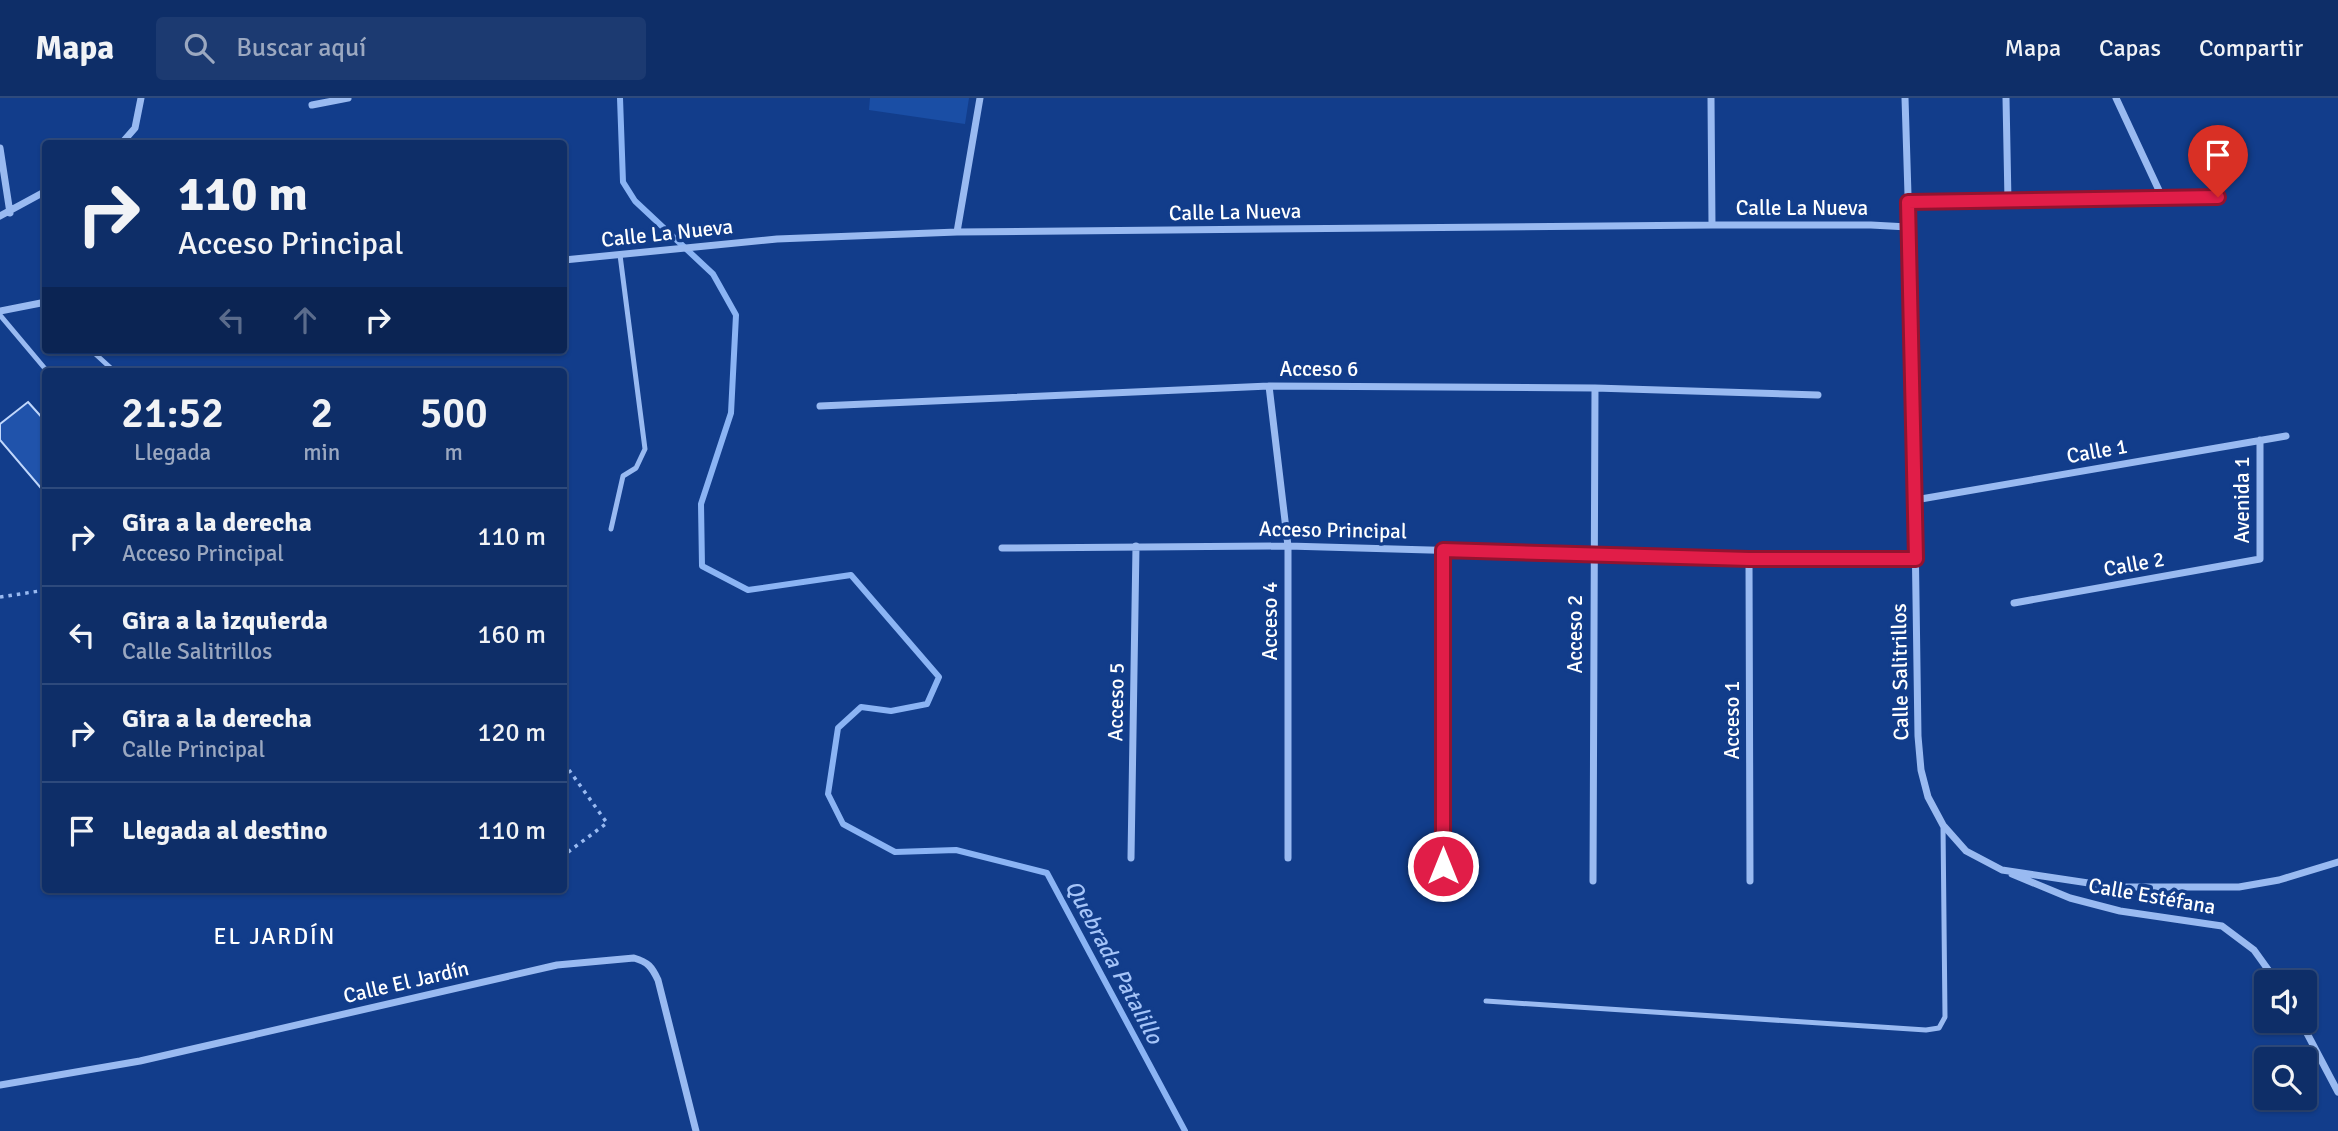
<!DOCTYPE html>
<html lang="es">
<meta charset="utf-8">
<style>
:root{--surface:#0e2e68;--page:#1c3a71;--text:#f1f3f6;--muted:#9ba8c0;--line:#2e4a7c}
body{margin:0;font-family:Signika,sans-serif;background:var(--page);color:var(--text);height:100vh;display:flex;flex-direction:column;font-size:26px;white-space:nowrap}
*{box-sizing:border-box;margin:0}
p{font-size:23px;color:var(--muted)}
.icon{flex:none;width:38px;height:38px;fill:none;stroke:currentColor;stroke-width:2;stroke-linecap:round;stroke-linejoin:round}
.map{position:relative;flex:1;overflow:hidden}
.drawer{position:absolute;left:42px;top:270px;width:525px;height:525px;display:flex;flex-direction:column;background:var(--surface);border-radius:7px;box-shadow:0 2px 5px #0004,0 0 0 2px var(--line)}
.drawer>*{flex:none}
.top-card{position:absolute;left:42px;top:42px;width:525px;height:214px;border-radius:7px;box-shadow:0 2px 5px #0004,0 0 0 2px var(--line);background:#0e2e68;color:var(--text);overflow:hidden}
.tools{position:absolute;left:2254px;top:872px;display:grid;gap:14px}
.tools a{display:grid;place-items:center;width:63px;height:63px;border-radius:7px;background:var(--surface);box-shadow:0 2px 5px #0004,0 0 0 2px var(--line);font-size:35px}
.pin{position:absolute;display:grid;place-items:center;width:60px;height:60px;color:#fff;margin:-72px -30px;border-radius:50% 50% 50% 0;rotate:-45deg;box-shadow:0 0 7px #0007}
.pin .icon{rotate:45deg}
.me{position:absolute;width:77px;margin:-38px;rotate:0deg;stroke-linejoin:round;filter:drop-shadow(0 0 5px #0008)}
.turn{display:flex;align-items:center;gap:24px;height:147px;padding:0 21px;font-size:32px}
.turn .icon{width:91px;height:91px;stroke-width:2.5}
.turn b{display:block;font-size:49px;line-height:60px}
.lanes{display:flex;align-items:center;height:66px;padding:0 21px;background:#0003;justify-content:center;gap:35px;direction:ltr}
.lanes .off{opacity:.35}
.eta{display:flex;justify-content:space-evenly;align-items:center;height:119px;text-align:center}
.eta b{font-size:42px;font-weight:600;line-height:49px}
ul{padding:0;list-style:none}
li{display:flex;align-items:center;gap:21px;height:98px;padding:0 21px;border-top:2px solid var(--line)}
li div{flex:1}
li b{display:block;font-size:26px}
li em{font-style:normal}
header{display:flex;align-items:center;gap:42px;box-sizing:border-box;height:98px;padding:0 35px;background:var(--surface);border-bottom:2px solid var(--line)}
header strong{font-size:33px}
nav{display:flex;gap:38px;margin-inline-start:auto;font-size:24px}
.search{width:490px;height:63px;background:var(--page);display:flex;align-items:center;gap:18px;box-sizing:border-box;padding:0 24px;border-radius:7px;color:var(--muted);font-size:26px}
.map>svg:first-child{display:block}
.green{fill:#1a4ea5}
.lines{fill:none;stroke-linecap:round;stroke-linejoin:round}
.stream{stroke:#8bb4f4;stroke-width:6}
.building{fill:#2053ab;stroke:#c0d7fc;stroke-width:2}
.path{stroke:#99baf1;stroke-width:3.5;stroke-dasharray:3.5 5;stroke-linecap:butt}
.lane{stroke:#99baf1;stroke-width:5}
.street{stroke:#99baf1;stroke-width:7}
.route-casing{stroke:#92132f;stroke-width:18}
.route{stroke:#e11d48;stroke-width:12}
.labels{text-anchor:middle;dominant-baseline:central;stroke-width:7;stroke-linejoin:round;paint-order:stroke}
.street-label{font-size:21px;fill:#fff;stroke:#123d8b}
.neighbourhood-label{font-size:23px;letter-spacing:2px;fill:#fff;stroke:#123d8b}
.water-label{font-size:23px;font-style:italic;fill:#a5c4f8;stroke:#123d8b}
</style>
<header>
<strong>Mapa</strong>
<div class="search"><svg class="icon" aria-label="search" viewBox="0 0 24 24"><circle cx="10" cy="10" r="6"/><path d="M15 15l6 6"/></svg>Buscar aquí</div>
<nav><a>Mapa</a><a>Capas</a><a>Compartir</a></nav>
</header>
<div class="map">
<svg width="2338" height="1033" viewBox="0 0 2338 1033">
<rect width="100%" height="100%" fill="#123d8b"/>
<path class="green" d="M870,0H969L965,26L869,12Z"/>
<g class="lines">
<path class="stream" d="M620,0L623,84L635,103L713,176L736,217L731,315L701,406L702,468L748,492L851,477L939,579L927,606L891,613L861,609L838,630L828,696L843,726L895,754L956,752L1047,775L1185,1033"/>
</g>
<path class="building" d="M28,304L46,324V396L0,342V326Z"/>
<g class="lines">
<path class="path" d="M0,499L46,492
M564,665L607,725L564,757"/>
<path class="lane" d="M0,217L47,273
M91,252L114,273
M611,431L623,378L636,370L645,351L620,157
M1486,903L1926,932L1939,930L1945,919L1943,727"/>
<path class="street" d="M1711,0L1712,127
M1905,0L1912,226L1918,638L1921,672L1928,699L1943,727L1966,753L2002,772L2115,789H2239L2279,782L2338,764
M2006,0L2008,103
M2116,0L2163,101
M312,7L348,0
M121,46L135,30L141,0
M0,50L10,115
M1908,104L2218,99
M0,118L46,93
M957,134L980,0
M564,162L777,141L957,134L1712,127H1871L1908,129
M0,213L46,204
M1269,288L1288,448V760
M820,308L1269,288L1595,290L1818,297
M1915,402L2286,338
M1002,450L1288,448L1749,461H1916
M1443,452V768
M1749,461L1750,783
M2014,505L2260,461V342
M1131,760L1136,448
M2012,776L2070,800L2120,813L2222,828L2254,852L2277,884
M1593,783L1595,290
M2300,922L2338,994
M0,987L140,963L557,867L634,860C648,864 652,869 658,882L696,1033"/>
</g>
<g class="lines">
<defs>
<path id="route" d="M1443,768V452L1749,461H1916L1908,104L2218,99"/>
</defs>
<use href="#route" class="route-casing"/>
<use href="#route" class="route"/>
</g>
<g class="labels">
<g class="street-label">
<text x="1802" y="110">Calle La Nueva</text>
<text transform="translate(1235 114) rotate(-1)">Calle La Nueva</text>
<text transform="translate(667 135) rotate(-6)">Calle La Nueva</text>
<text x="1319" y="271">Acceso 6</text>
<text transform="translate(2097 353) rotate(-10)">Calle 1</text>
<text transform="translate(2242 402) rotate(-90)">Avenida 1</text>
<text transform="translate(1333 432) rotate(1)">Acceso Principal</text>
<text transform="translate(2134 466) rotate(-10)">Calle 2</text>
<text transform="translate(1270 523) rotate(-90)">Acceso 4</text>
<text transform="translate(1575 536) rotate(-90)">Acceso 2</text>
<text transform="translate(1900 574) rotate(-91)">Calle Salitrillos</text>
<text transform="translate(1116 604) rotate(-89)">Acceso 5</text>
<text transform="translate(1732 622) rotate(-90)">Acceso 1</text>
<text transform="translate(2152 798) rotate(10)">Calle Estéfana</text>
<text transform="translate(406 884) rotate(-13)">Calle El Jardín</text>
</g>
<g class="neighbourhood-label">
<text x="275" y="838">EL JARDÍN</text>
</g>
<g class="water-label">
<text transform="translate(1114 864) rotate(62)">Quebrada Patalillo</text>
</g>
</g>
</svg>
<div class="tools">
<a><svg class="icon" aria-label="sound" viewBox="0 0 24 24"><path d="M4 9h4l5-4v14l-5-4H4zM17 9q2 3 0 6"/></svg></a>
<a><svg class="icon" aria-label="search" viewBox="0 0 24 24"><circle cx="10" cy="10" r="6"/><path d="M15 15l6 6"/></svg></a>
</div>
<div class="pin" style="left:2218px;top:99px;background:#d93025"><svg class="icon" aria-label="arrive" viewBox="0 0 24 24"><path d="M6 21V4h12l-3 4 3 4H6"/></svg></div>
<svg class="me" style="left:1443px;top:768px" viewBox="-20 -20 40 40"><circle r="17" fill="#e11d48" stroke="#fff" stroke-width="3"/><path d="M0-11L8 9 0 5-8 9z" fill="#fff"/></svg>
<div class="top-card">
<div class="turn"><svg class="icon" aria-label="right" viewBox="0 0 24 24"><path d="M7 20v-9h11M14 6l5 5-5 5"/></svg><div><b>110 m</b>Acceso Principal</div></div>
<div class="lanes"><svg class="icon off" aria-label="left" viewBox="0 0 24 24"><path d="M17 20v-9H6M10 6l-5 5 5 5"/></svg><svg class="icon off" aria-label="ahead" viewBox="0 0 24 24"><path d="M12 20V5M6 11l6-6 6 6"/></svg><svg class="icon" aria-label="right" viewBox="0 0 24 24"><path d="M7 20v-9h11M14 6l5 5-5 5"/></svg></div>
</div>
<section class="drawer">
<div class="eta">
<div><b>21:52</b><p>Llegada</p></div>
<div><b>2</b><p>min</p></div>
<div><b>500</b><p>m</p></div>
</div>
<ul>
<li><svg class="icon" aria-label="right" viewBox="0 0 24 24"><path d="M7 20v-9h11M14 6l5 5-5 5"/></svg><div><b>Gira a la derecha</b><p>Acceso Principal</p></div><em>110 m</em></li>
<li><svg class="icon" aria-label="left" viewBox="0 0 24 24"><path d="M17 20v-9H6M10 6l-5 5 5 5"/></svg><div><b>Gira a la izquierda</b><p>Calle Salitrillos</p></div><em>160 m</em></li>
<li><svg class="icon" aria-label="right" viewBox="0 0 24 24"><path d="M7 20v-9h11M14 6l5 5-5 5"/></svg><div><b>Gira a la derecha</b><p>Calle Principal</p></div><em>120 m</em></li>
<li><svg class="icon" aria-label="arrive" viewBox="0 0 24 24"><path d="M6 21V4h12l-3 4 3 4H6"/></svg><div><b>Llegada al destino</b></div><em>110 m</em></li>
</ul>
</section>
</div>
